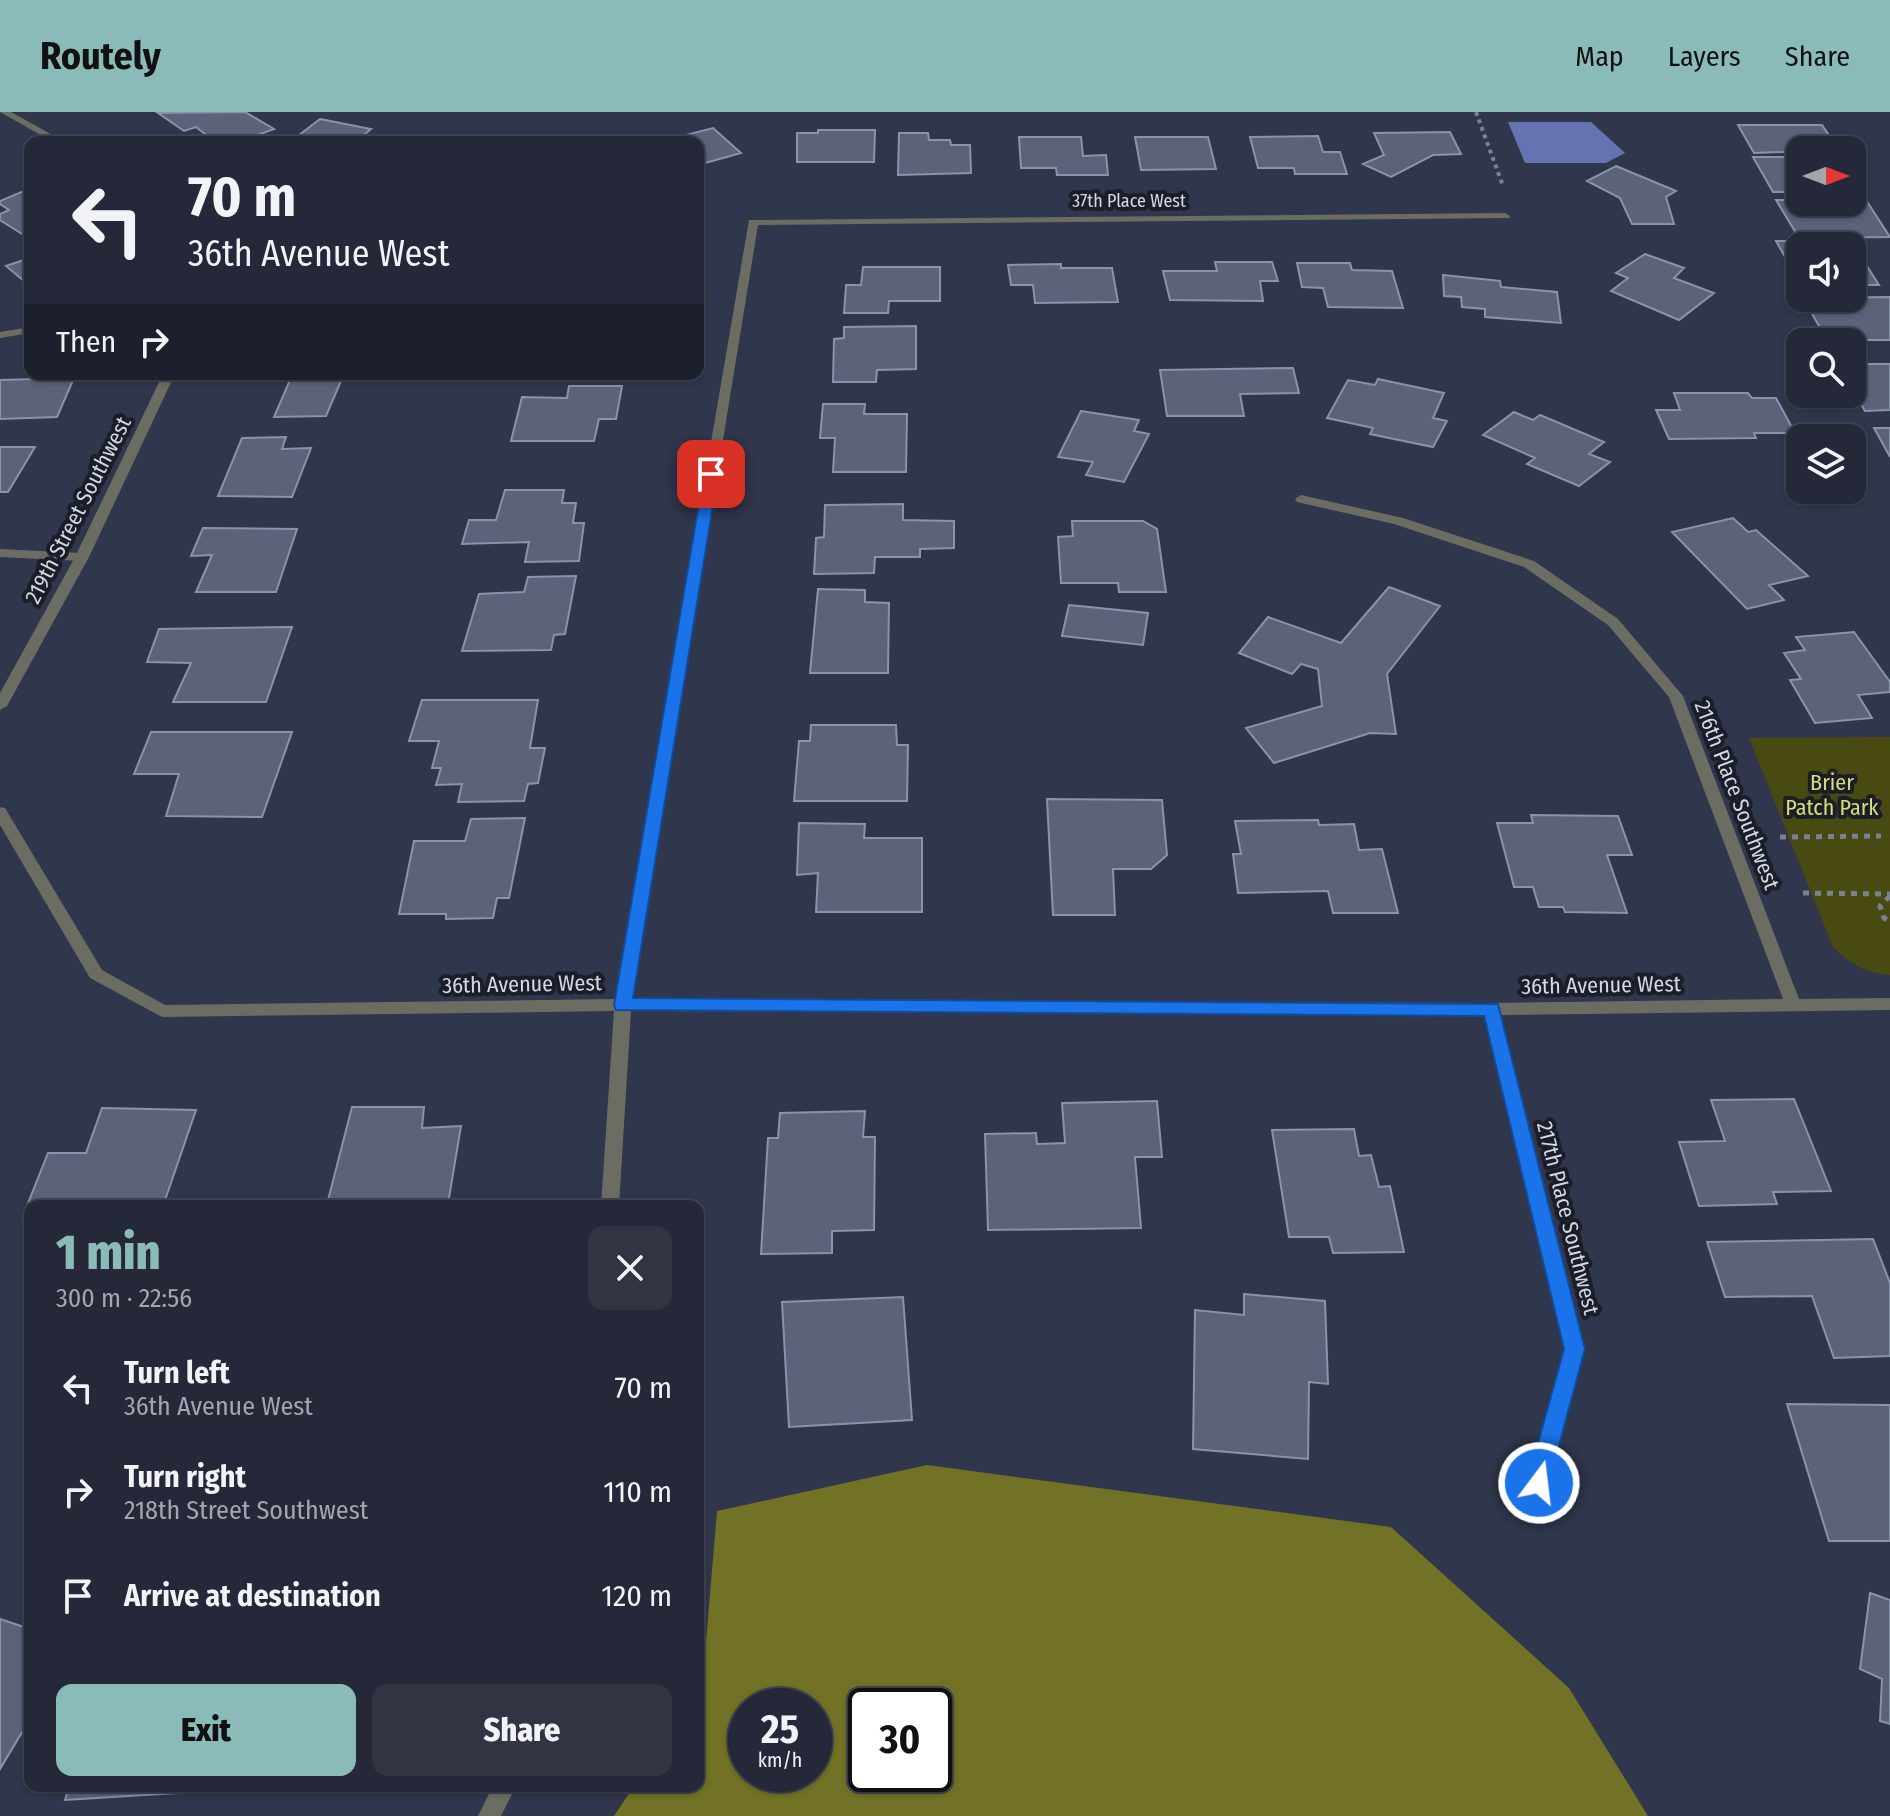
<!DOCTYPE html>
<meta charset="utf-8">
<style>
:root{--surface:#242838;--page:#303443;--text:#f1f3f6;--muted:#a3a6ae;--line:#414453;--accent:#8bbbb9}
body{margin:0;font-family:"Fira Sans Condensed",sans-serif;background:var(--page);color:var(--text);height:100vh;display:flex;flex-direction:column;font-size:30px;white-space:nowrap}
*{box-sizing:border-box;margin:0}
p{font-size:26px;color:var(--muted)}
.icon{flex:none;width:44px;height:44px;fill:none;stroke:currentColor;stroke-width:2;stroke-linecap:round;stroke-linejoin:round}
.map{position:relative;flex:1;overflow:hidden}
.panel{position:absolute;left:24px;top:1088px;width:680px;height:592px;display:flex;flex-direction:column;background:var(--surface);border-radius:16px;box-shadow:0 2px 6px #0004,0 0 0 2px var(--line)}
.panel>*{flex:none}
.hud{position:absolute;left:24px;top:24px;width:680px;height:244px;border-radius:16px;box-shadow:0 2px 6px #0004,0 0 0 2px var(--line);background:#242838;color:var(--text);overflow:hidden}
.needle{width:52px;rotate:90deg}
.fabs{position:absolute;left:1786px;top:24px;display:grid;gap:16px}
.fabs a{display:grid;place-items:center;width:80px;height:80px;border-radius:16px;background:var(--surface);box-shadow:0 2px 6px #0004,0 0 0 2px var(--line);font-size:40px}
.speed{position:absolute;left:728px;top:1576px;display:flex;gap:16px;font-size:40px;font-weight:700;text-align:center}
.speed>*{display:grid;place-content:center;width:104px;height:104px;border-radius:50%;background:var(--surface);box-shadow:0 2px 6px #0004,0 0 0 2px var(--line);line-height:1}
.speed small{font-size:20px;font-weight:400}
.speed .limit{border:4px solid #111;border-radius:12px;background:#fff;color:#111}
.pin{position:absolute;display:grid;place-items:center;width:68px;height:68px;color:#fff;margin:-34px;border-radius:16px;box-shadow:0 4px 12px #0006}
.me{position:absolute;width:88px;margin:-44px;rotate:15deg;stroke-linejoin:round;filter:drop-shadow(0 0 6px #0008)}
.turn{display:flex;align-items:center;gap:28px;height:168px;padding:0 32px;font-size:36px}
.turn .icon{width:104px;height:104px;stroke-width:2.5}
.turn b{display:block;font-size:56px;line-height:68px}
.then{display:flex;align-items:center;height:76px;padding:0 32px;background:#0003;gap:16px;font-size:30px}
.round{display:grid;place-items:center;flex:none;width:84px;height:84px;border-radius:16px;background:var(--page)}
.summary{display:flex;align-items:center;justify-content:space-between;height:136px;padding:0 32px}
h1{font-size:48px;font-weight:800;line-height:60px;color:var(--accent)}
.button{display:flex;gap:16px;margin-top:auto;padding:16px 32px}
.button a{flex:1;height:92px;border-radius:16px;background:var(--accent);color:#111;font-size:32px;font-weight:800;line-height:92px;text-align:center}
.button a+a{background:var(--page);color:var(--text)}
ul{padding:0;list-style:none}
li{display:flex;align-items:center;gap:24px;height:104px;padding:0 32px}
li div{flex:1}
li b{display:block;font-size:30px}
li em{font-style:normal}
header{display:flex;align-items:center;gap:48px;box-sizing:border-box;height:112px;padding:0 40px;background:var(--accent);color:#111}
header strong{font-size:38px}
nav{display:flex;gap:44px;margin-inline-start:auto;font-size:28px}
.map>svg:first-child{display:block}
.green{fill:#494912}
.forest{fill:#717226;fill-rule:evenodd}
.water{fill:#6473b1}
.building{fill:#5b6279;stroke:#8b92ac;stroke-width:2}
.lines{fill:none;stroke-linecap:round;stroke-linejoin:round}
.path-far1{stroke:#7b8092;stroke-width:4;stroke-dasharray:4 4;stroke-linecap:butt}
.path{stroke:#7b8092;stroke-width:5;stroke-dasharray:6 6;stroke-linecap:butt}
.service{fill:#6c6d62;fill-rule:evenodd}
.minor{fill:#6c6d62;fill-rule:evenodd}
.route{fill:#1a73e8;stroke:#114b97;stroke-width:2}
.labels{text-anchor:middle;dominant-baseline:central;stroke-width:8;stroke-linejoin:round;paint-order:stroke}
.far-street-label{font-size:18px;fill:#d4d8e6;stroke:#1b1e28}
.street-label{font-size:22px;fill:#d4d8e6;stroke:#1b1e28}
.park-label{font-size:22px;fill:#dadd75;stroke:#1b1e28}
</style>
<header>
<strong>Routely</strong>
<nav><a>Map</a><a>Layers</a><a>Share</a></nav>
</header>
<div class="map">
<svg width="1890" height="1704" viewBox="0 0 1890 1704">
<rect width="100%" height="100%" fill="#30364b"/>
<path class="green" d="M1890,625V863C1867,861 1849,852 1833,835L1749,626Z"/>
<path class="forest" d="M927,1353L1391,1415L1569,1576L1648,1704H614L634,1674H698V1547L706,1529L717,1399ZM814,1594V1662H746V1594ZM934,1594V1662H866V1594Z"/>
<path class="water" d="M1508,10H1591L1625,41L1606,51H1525Z"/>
<path class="building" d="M245,0L274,17L239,30H215L196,15L184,19L158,1Z
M320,7L371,17L355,30H290Z
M1738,13H1822L1839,38L1754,41Z
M713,16L741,41L698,53V30H659Z
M818,18H875L874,50H797V21H818Z
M1450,20L1461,42L1433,43L1391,65L1363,52L1384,43L1374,21Z
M899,21H928L929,28H950L951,33H970L971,61L898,63Z
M1318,24L1323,40H1340L1347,62H1295L1294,56H1258L1250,25Z
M1019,25H1081L1083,44L1106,43L1108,63H1057L1056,56H1021Z
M1135,25H1208L1216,57L1141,58Z
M1753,45H1800V80H1773Z
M1616,54L1676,79L1666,85L1674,112H1632L1620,86L1587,69Z
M26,78L30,80V127L0,108V102L9,98L0,92V89Z
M1776,88H1866L1890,125L1799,126Z
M1776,129H1851L1879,173H1852V134H1800V171Z
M1645,142L1684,156L1674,166L1714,181L1679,208L1611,179L1628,166L1616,161Z
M30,146V174L6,154Z
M1215,150H1272L1278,169H1260L1263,189L1170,188L1163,159H1217Z
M1297,151H1350L1352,158L1392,159L1403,196L1328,195L1323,176L1302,175Z
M1061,152V156H1112L1118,190L1035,191L1033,173H1011L1008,153Z
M863,155H940V189H889L888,201H844L846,173H861Z
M1443,163L1500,169L1501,175L1557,180L1561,211L1485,205V197L1462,195L1461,185L1444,184Z
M1890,185V228H1827L1803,186Z
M916,214V257L877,258L876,270H833L834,227L844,226V215Z
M1852,252H1890V298L1865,299L1852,276Z
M1293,256L1299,281L1240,282L1244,304H1167L1160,258Z
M271,262H344L326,304L274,305L290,268H268Z
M74,266L57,305L0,307V268Z
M1378,267L1444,281L1433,306L1447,309L1433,335L1370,322L1373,316L1327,306L1348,268L1375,273Z
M569,274H622L616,307H599L594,329H511L522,285L567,286Z
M1674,281H1748L1752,286H1776L1795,321H1754L1756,326L1669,327L1656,298H1680Z
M823,292H865L864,302H907L906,360H833L835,326H820Z
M1081,299L1139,308L1134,319L1149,322L1124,370L1086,363L1093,350L1058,345Z
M1514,300L1533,308L1540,303L1604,330L1589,342L1610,350L1579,374L1527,352L1535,346L1483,323Z
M1874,316H1890V345Z
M286,325L282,337L311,336L292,385L218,384L242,326Z
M0,335H35L8,380H0Z
M505,378H564L562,391H576L573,411H584L579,449L525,450L529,430L462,432L469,408H496Z
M903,392V408L954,409V436L920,437V445H875L874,461L814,462L816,426L824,425L825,393Z
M1733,406L1748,420L1756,418L1808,464L1769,473L1784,488L1747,497L1672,420Z
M1072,409H1143L1157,417L1166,480H1119L1118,471H1061L1058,425L1073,424Z
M203,416L297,417L276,480H196L212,443L191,444Z
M576,464L565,522L554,523L551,538L462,539L479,482L524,480L528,465Z
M1389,475L1440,494L1387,562L1396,622L1370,621L1274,651L1246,616L1322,594L1318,557L1301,552L1292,562L1239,541L1268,505L1341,531Z
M818,477L865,478V490L889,491L888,561H810Z
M1069,493L1148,501L1143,533L1062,524Z
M292,515L266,590H173L191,551L147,550L159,517Z
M1854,520L1890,570V580L1858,583L1872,606L1815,611L1790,568L1801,567L1784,541L1805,538L1796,525Z
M422,588H538L530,636H545L538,671L528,672L524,689L458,690L462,672L436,673L441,656H432L439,629H409Z
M811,613H896L897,633H908L907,689H794L799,629H810Z
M151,620H292L262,705L166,704L179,662H134Z
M1047,687L1162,688L1167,743L1151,757H1113L1115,803H1053Z
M1531,703L1618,704L1632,743H1607L1627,801L1565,800L1563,795H1539L1533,775H1514L1497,711H1533Z
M525,706L509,786H497L493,806L446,807V802H399L414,729H465L471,707Z
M1318,708L1319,713L1354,712L1359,738L1382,737L1398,801H1333L1328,779L1238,781L1233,742H1241L1235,709Z
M799,711L865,712L864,726H922V800H816L818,761L797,763Z
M1794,987L1831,1079L1773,1080L1777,1092L1699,1094L1679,1030L1725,1029L1711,988Z
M1157,989L1162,1045H1135L1141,1116L988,1118L985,1022L1036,1021L1037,1032L1065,1031L1062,991Z
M352,995H424L422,1016L461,1014L448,1092H327Z
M102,996L196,998L163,1094H30V1104H23L48,1041H86Z
M865,999L863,1025H875L874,1118L832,1119V1141L761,1142L768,1026H778L780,1001Z
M1354,1017L1359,1044L1371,1043L1379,1075L1390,1074L1404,1140L1333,1141L1329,1125H1289L1272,1018Z
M1873,1127L1890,1171V1244L1834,1246L1812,1184L1725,1185L1707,1130Z
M1244,1182L1325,1189L1328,1272L1309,1270L1308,1347L1193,1337L1195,1198L1244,1203Z
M903,1185L912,1308L789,1315L782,1190Z
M1787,1292L1890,1293V1429H1829Z
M1870,1481L1890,1488V1612L1880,1609L1882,1567L1860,1557Z
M0,1507L30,1517V1607L0,1657Z
M69,1674H294L65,1688Z"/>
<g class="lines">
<path class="path-far1" d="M1476,0L1503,74"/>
<path class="path" d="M1780,725L1881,724
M1803,781L1890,782
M1890,784L1880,794L1884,806L1890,810"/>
<path class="service" d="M0,437L82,441L89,445L82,449L0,445Z"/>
<path class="minor" d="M0,0H11L65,30H53Z
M1505,101L1510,104L1509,106L758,113L632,887L1491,891L1783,887L1669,585L1608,513L1524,455L1394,412L1297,390L1295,387L1301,383L1403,406L1534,449L1618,507L1683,584L1799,887L1890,886V898L1501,903L1584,1237L1546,1377L1539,1380L1532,1377L1529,1371L1566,1237L1484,903L631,899L619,1094H601L614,899L162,905L90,866L0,713V695L5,696L102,858L165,893L616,887L749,108Z
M30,215V221L0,226V220Z
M163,262H175L89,445L7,594L0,598V581L75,445Z
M493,1674H516L501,1704H478Z"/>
</g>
<path class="route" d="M711,358L718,362L633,886L1498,892L1585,1237L1547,1378L1539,1381L1531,1378L1527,1371L1564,1237L1484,904L616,898L614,893L704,362Z"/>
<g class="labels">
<g class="far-street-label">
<text x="1129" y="89">37th Place West</text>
</g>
<g class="street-label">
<text transform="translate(78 398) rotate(-63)">219th Street Southwest</text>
<text transform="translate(1737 683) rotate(69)">216th Place Southwest</text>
<text transform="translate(522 872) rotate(-1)">36th Avenue West</text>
<text transform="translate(1601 873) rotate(-1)">36th Avenue West</text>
<text transform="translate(1568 1106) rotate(76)">217th Place Southwest</text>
</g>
<g class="park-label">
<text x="1832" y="670">Brier<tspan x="1832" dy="25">Patch Park</tspan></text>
</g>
</g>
</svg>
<div class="fabs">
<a><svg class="needle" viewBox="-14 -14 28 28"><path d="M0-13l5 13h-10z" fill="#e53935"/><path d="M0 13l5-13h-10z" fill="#a3a6ae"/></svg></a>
<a><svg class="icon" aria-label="sound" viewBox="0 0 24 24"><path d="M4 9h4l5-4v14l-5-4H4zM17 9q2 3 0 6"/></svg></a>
<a><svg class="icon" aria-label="search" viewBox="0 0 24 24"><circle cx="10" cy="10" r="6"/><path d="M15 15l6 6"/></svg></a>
<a><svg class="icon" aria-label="layers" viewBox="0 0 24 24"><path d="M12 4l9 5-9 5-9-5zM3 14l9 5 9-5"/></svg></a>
</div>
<div class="speed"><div>25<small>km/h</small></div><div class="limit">30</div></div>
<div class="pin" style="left:711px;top:362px;background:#d93025"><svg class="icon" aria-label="arrive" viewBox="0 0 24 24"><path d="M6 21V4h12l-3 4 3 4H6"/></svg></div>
<svg class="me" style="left:1539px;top:1371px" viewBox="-20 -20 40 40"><circle r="17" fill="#1a73e8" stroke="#fff" stroke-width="3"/><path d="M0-11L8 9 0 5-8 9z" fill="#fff"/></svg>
<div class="hud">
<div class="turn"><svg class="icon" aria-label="left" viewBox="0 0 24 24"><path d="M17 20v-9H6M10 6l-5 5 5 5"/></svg><div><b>70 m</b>36th Avenue West</div></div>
<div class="then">Then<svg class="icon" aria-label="right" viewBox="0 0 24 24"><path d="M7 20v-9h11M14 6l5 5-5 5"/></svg></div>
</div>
<section class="panel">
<div class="summary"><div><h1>1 min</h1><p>300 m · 22:56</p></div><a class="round"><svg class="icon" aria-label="close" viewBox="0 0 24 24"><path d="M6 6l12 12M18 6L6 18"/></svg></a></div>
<ul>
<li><svg class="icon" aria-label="left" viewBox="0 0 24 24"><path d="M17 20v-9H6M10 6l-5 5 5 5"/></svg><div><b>Turn left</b><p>36th Avenue West</p></div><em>70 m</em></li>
<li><svg class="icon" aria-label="right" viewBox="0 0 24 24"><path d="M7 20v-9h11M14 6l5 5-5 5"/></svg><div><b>Turn right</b><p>218th Street Southwest</p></div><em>110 m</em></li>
<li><svg class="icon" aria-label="arrive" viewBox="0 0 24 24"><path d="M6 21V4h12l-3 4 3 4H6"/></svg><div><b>Arrive at destination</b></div><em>120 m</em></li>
</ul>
<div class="button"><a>Exit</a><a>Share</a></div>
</section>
</div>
